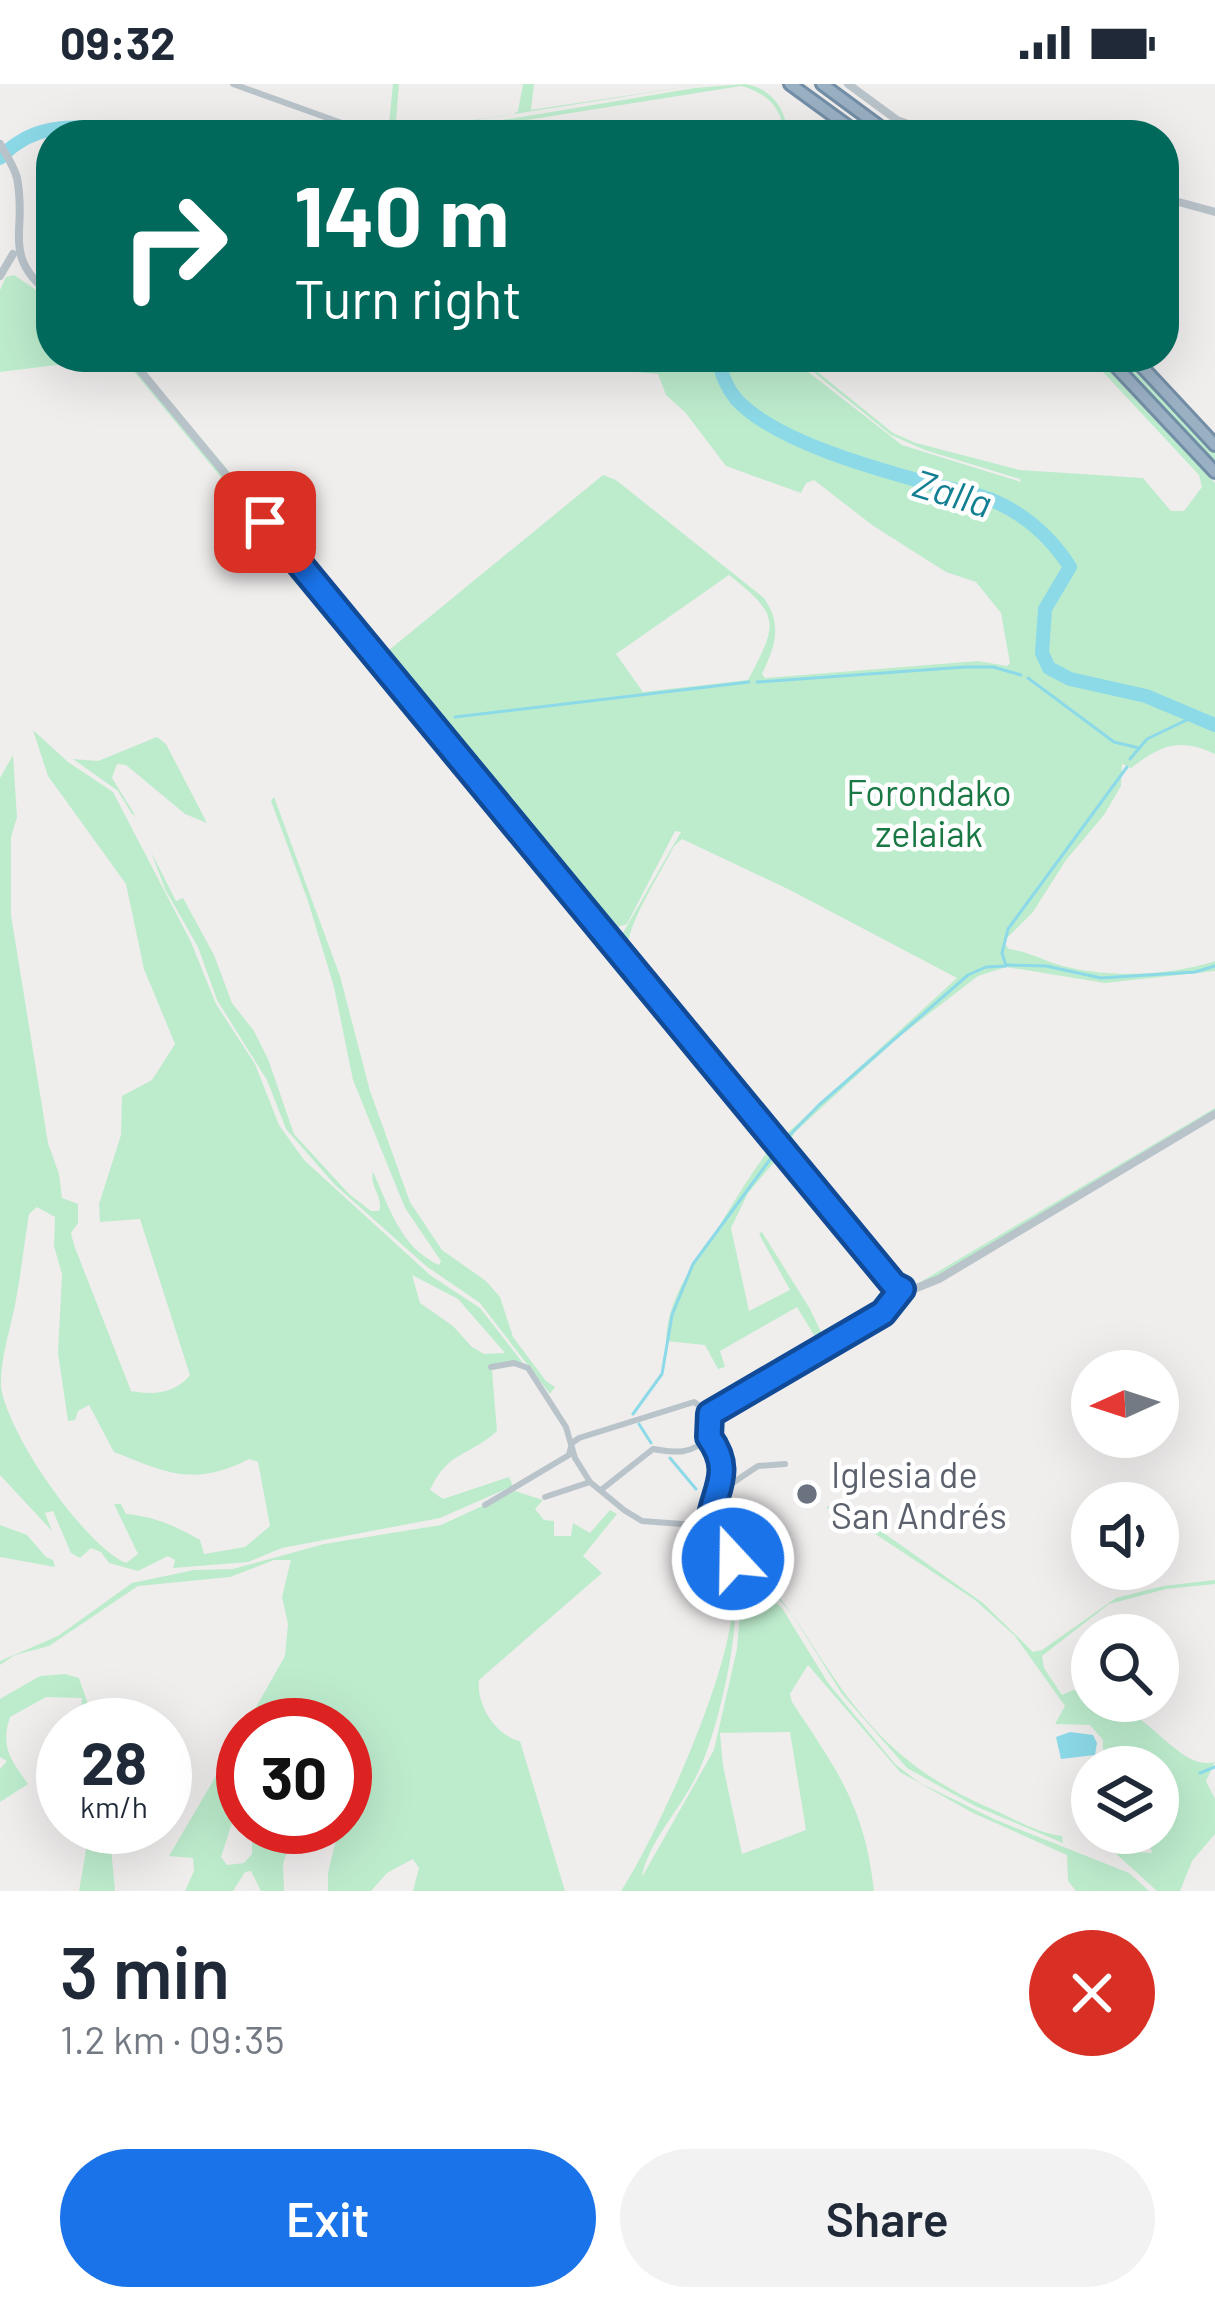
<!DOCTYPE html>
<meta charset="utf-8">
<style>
:root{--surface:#fff;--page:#f2f2f3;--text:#1f2937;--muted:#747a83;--accent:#1a73e8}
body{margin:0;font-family:Barlow,sans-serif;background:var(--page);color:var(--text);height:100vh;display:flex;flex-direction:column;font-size:45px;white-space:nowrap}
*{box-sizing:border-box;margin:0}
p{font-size:39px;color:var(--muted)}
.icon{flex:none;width:66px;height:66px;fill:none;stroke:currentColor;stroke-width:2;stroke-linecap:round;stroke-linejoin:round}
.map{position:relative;height:1807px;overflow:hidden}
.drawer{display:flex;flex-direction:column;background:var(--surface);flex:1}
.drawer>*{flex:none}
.top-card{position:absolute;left:36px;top:36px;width:1143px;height:252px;border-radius:48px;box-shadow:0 12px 48px #0002;background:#00695c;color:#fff;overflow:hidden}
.needle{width:78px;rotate:267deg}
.fabs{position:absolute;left:1071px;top:1266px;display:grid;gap:24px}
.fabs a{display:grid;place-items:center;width:108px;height:108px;border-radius:50%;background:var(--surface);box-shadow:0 12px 48px #0002;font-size:60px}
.speed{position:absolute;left:36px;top:1614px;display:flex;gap:24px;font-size:60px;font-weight:700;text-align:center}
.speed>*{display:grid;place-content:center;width:156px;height:156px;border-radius:50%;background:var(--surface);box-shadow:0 12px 48px #0002;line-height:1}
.speed small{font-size:30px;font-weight:400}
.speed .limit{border:18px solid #d22;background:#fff;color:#111}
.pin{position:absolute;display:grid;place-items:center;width:102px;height:102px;color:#fff;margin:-51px;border-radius:24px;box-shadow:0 6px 18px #0006}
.me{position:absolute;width:132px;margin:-66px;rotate:339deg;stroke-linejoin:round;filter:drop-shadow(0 0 9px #0008)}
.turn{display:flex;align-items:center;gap:42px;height:252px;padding:0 60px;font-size:54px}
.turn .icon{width:156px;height:156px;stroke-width:2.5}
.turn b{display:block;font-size:84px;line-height:102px}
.round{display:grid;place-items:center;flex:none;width:126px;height:126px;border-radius:63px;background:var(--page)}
.summary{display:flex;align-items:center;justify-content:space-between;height:204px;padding:0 60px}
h1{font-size:72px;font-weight:600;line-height:90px}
.cta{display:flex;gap:24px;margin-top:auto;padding:24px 60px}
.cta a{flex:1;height:138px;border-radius:72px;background:var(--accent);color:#fff;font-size:48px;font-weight:600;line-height:138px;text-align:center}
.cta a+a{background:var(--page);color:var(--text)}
.status{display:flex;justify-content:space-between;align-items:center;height:84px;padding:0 60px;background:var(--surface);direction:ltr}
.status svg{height:33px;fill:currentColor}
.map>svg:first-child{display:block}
.green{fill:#bdeccd;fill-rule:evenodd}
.water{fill:#8cd9e8}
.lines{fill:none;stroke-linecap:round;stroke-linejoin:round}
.stream{stroke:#8cd9e8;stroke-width:3}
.river{stroke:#8cd9e8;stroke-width:14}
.trunk-casing{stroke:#728ea6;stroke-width:16}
.minor{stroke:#b9c3ca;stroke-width:6}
.tertiary{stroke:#b9c3ca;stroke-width:8}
.trunk{stroke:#9ab0c3;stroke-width:10}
.route-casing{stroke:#114b97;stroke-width:30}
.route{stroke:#1a73e8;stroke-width:21}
.worship-dot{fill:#6b7280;stroke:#fff;stroke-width:4.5}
.labels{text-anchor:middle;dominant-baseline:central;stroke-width:9;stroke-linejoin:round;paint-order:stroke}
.park-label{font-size:36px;fill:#1a7844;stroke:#fff}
.worship-label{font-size:36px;fill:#5b616d;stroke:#fff;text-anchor:start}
.water-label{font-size:39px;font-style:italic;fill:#127f93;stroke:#fff}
</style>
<div class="status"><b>09:32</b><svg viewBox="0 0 49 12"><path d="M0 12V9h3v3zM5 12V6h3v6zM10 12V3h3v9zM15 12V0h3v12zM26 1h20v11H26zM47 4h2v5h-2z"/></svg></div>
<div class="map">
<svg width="1215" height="1807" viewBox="0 0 1215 1807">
<rect width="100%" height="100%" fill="#f0eded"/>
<path class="green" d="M393,0H399L396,36L401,47L514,30L518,27L523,0H534L531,26L704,0L388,50Z
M745,0C771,4 787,25 787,51H783C784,24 765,8 741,2L432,51H413L695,4Z
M14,191L51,216V273H89V277L0,288V206L6,193Z
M122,273L135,286L886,1196L892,1210L885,1224L821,1263L797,1223L720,1267L725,1283L718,1285L705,1261L666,1257C668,1208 698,1176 723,1136C739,1109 752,1088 771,1063ZM783,1074L888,1205L881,1223L825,1256L810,1225L762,1148L759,1150L790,1206L749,1227L731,1144L748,1109L777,1075Z
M133,273L383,571L603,391L616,396L764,514C783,542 775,562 762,590L765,594L978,577L1007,582L1010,579L1001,529L976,498L946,488L872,441L814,396L806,399L801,409L726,382L685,328L666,311L658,290L615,286L582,273H789L902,361L1021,398L1020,395L925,366L891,351L795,273H799L893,349L916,359L1020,386L1143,394L1171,427H1184L1202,403L1199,391L1089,273H1096L1215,399V670C1180,653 1161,661 1131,684L1122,680L1121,702L1104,731L1066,776L1033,828L1003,858L1009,865C1029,868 1044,877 1063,882C1109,894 1170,892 1215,877V887L1105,899L1006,883L978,892L900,952L795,1048L789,1058L790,1067L896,1193L905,1199L917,1200L1215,1024V1027L924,1200L909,1202L892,1194L620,865V854L681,748L675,747L627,840L606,847ZM729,491C781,532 778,539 748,596L643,608L616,570ZM682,755L790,806L957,894L783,1053L774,1048L627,868C627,839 661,789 674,762Z
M1115,273H1124L1215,369V379Z
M33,646L68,678L113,708L191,858L216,920L255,980L279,1041L304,1076L430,1191L480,1224L523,1279L492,1286L497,1347C467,1374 449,1366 430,1406L443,1415L509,1393L513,1402L440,1434L282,1464L248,1478L173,1484L175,1476L168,1472L138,1487L109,1479L101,1468L91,1464L80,1474L71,1469L53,1427L45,1429L52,1447L0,1391V694L13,671L17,733L11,753V831L48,1059L59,1090L62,1114L78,1120V1139L71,1149L74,1161L131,1307C153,1311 175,1310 190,1291L140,1135L100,1138L99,1120L121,1051L122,1012L152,996L175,960L144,885L126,800L48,692ZM37,1123L55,1133L54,1162L62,1190L58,1269L68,1337L75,1336L78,1327L89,1321L114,1368C167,1389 194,1403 249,1375L258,1378L270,1442L245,1463L204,1470L200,1456C176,1442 153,1432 126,1430L121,1420H114L138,1470L126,1479C84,1461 6,1348 1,1302C0,1277 10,1246 15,1221C21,1191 24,1160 29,1130ZM412,1191L458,1215L505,1269L484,1270L472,1263L453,1242L420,1219Z
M157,653L166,660L207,739L185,730L126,681L117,680L112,694L135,731L132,730L118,707L73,675L98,677Z
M274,713L340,892L370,1007L410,1118L442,1166L486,1197L500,1213L513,1253L546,1297L555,1303L550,1310L480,1219L426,1182L335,1101L286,1045L267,996L217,916L198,863L165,805L151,768L176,817L183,814L214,871L232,919L254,947L268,975L294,1050L349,1110L371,1127H379C384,1114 369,1102 373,1088C390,1124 400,1163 439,1181L441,1177L405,1124L353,996L334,903L308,817L271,717Z
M515,1407L543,1416L535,1425L544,1436L554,1437V1452H571L573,1439L590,1449L610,1426L617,1430L583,1472L602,1489L479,1596C476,1621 496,1652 520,1657L565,1807H413L419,1784L413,1775L387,1789L371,1807H328V1789L339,1743H345V1641H246L285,1572L288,1540L282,1513L291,1476H274L230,1493L138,1502L49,1562L15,1571L0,1581V1577L58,1552L132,1499L194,1486L233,1485L324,1460L441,1441Z
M837,1416L983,1519L1033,1568L1042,1566L1116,1514L1163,1502L1215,1496V1500L1166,1505L1109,1520L1042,1572L1044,1584L1062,1611L1073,1606L1092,1609V1617C1148,1617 1175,1688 1215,1678L1206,1697L1215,1715V1750L1192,1777L1180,1807H1157L1112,1766L1152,1769L1146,1749H1158V1683H1121L1103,1665V1656L1090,1641L1055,1640L1065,1622L1015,1552L975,1516L842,1428L826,1424Z
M0,1441L27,1451L46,1473L53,1476L55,1483L0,1473Z
M753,1486C788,1518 800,1543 826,1582C872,1652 915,1692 992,1725C1014,1735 1038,1749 1062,1752L1063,1759L975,1722L907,1684L842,1610L792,1530Z
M741,1487L782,1524L828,1599L896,1681L920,1699L996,1736L1129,1789L1149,1807H1076L1068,1797L1067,1771L973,1729L900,1688L808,1581L790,1610L792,1618C837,1686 865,1723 874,1807H621C655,1756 744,1563 731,1505L735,1504C740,1551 717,1654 695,1695C679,1726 647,1761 642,1793L714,1666L737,1565L741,1518L737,1493ZM790,1648L806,1746L742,1770L723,1682L720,1649Z
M65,1590L79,1594L95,1641H79L82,1614L46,1613L10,1633C0,1664 11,1676 28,1700L0,1718V1685L7,1677L0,1673V1615L40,1592Z
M243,1646V1705L221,1773L227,1781L244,1779L252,1770V1752L257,1743H295L283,1780L284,1807H261L251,1787L245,1788L233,1807H185L194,1787L193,1774L169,1772Z
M90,1743H109L115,1807H79Z"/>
<path class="water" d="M1070,1648L1093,1651L1097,1659L1095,1671L1061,1675L1056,1653Z"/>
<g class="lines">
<path class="stream" d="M1028,594L1114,658L1139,664
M757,598L965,583H993L1021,591
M455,633L749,598
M1130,675L1147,655L1197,631
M1007,881L1046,882L1101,894L1195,888L1215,882
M783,1058L819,1021L968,891L986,883L1006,882L1002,869L1008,845L1127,683
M633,1330L662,1290L672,1231L693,1180L777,1066
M639,1340L651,1359
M670,1374L696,1405
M1200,1689L1215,1683"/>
<path class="river" d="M0,74C37,35 81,41 130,51
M717,273C722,289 725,302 736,315C774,357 876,385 931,400C951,405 975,408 994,417C1026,431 1052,455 1070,483L1045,525L1042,569L1049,584L1070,595L1146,612L1215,641"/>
<defs>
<path id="trunk" d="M790,0L860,51
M822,0L891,51
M1107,273L1215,388
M1133,273L1215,361"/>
</defs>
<use href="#trunk" class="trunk-casing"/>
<path class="minor" d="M233,0L364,47L389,51
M491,1283L514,1279L528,1284L566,1343L575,1374L590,1398L624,1426L642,1437L709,1442L732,1475
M601,1406L653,1365C676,1369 691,1371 709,1353
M722,1406L758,1382L785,1380
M545,1413L590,1398
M485,1421L569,1371L572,1359L579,1354L694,1318L711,1330L883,1229L902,1205
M709,1442C714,1408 733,1386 709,1353L711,1330"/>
<path class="tertiary" d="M848,0L897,36L938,51
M0,60C6,71 14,82 17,94C28,147 0,171 51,211
M1164,114L1215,128
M0,192L13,170
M129,273L894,1201L909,1207L939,1195L1215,1030"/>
<use href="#trunk" class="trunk"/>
</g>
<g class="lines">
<defs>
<path id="route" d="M265,438L894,1201L902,1205L883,1229L710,1330L709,1353C735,1389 713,1406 709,1442L733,1475"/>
</defs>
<use href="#route" class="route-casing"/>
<use href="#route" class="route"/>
</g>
<circle class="worship-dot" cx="807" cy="1410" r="12"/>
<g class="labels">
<g class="park-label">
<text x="929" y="707">Forondako<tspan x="929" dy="41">zelaiak</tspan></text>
</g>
<g class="worship-label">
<text x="831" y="1389">Iglesia de<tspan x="831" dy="41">San Andrés</tspan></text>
</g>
<g class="water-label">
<text transform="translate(953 408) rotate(17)">Zalla</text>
</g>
</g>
</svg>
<div class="fabs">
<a><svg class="needle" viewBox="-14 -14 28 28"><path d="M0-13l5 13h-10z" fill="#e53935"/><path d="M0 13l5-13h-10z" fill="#747a83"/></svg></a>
<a><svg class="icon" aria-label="sound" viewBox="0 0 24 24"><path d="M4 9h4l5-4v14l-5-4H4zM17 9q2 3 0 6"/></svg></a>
<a><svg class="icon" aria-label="search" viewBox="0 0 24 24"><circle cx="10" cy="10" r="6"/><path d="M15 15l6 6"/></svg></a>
<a><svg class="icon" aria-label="layers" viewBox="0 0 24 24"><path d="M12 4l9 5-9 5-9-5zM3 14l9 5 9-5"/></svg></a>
</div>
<div class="speed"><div>28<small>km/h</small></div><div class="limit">30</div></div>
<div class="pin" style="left:265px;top:438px;background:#d93025"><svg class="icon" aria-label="arrive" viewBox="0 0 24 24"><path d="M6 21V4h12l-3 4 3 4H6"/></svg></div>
<svg class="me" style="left:733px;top:1475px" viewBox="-20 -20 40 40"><circle r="17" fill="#1a73e8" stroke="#fff" stroke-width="3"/><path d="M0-11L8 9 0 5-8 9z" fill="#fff"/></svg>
<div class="top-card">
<div class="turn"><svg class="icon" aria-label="right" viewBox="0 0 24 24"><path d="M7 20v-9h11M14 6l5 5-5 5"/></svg><div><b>140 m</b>Turn right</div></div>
</div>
</div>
<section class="drawer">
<div class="summary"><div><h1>3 min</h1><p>1.2 km · 09:35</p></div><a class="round" style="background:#d93025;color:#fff"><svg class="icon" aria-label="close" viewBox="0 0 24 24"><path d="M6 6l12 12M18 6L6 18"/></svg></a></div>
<div class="cta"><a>Exit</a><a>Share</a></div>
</section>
